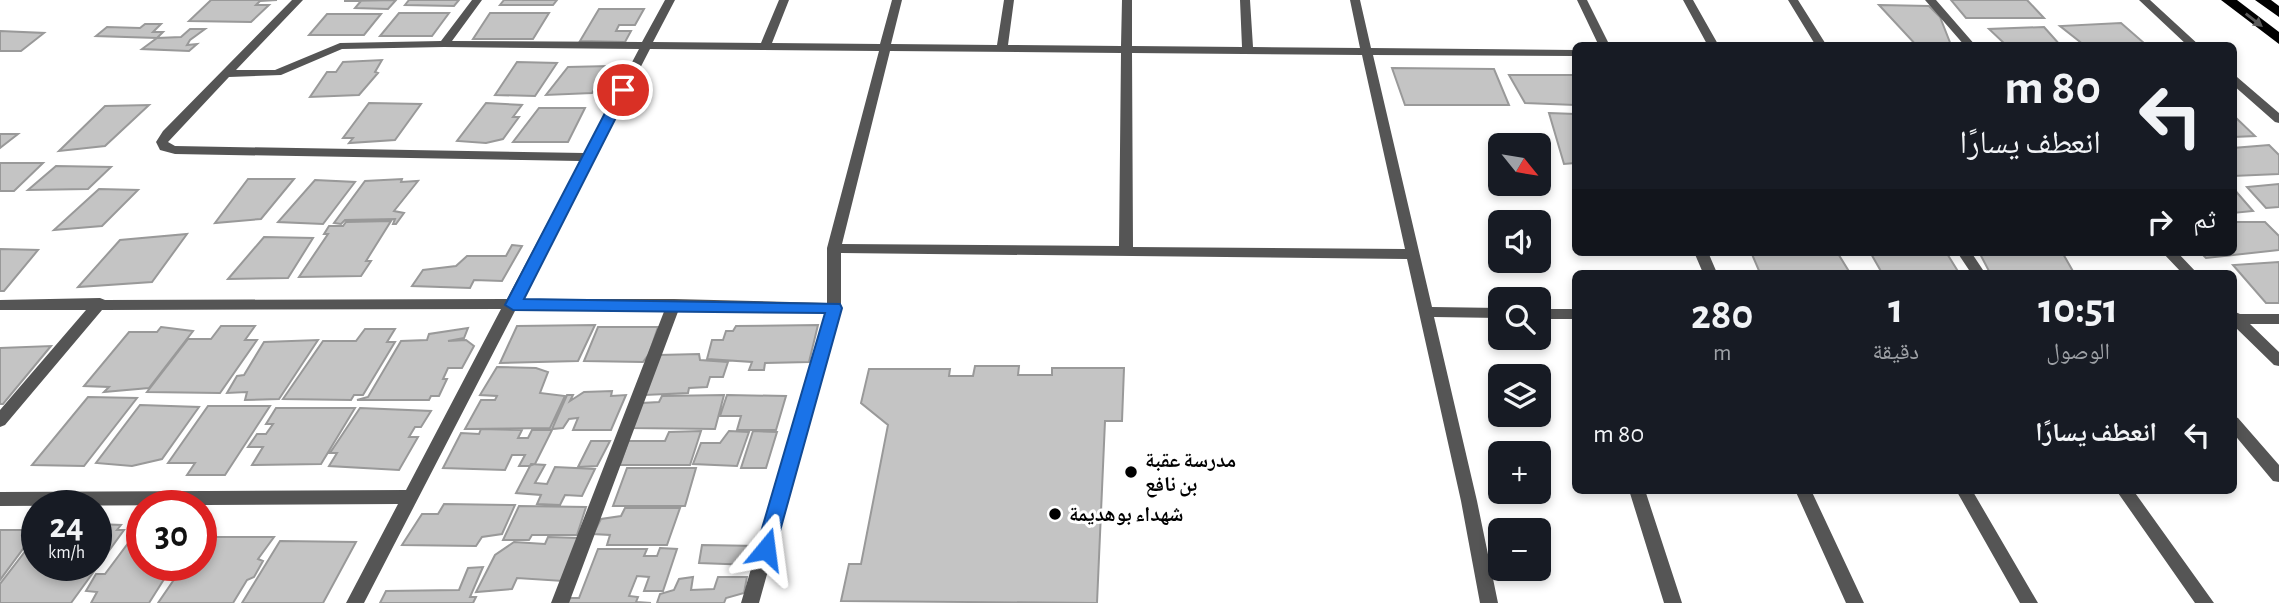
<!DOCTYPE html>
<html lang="ar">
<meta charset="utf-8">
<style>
:root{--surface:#171b24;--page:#20242c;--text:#f1f3f6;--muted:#9ea1a6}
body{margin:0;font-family:"Alegreya Sans","Noto Naskh Arabic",sans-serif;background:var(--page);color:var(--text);direction:rtl;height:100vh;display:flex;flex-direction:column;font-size:26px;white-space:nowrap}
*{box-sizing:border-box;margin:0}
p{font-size:23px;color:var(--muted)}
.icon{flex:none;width:38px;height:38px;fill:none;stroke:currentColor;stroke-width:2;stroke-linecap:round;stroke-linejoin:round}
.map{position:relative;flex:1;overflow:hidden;direction:ltr}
.panel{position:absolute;left:1572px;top:270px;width:665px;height:224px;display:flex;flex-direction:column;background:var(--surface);border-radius:10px;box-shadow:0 4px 10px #0003;direction:rtl}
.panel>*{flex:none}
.banner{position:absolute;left:1572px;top:42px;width:665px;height:214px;border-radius:10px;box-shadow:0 4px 10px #0003;direction:rtl;background:#171b24;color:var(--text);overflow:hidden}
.needle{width:46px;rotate:120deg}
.tools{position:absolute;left:1488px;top:133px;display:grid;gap:14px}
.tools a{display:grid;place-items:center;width:63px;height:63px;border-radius:10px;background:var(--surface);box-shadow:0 4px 10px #0003;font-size:35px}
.speed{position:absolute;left:21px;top:490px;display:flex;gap:14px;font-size:35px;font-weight:700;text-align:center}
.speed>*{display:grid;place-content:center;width:91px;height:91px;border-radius:50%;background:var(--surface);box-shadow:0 4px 10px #0003;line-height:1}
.speed small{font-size:18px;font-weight:400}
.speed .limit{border:10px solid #d22;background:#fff;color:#111}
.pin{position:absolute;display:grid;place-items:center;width:60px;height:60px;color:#fff;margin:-30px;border:4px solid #fff;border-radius:50%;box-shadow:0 2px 7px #0007}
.me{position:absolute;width:77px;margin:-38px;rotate:16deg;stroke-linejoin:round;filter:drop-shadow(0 0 5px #0008)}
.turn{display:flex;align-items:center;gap:24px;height:147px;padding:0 21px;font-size:32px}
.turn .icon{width:91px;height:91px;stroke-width:2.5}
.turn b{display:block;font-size:49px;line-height:60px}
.then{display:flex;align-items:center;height:66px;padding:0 21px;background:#0003;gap:14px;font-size:26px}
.eta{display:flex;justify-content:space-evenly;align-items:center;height:119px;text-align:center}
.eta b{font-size:42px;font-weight:700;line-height:49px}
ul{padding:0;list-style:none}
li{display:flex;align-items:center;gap:21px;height:91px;padding:0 21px}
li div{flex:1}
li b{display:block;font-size:26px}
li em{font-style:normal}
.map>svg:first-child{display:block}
.building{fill:#c4c4c4;stroke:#999;stroke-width:2}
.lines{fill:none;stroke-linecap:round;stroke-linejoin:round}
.minor{fill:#555;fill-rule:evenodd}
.trunk{fill:#000;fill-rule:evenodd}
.oneway{fill:#595959}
.route{fill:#1a73e8;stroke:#114b97;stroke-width:2}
.poi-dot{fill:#000;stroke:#fff;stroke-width:2.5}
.labels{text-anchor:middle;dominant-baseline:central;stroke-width:6;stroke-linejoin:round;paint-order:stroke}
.poi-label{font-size:21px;font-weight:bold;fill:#000;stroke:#fff;text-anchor:start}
</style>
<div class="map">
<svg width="2279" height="603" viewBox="0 0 2279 603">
<rect width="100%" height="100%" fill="#fff"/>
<path class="building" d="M211,0H277L260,1L256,5H269L251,22L189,21Z
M396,0L388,9L355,8L361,1H344Z
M409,0H459L454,6L405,5Z
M504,0H557L553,5H500Z
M1951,0H2027L2044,18H1966Z
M1879,5L1929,6L1940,17L1951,45L1917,46Z
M599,9H644L635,25H619L616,31H631L625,42L580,41Z
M399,13H449L432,36H380Z
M490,13H549L533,39H473Z
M327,14H381L364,35H309Z
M2121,23L2144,43L2084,45L2060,26Z
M145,24H161L153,32H163L157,38L96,36L107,27L140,28Z
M2044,27L2061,46H2007L1989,29Z
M190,29H205L190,40L187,45L197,44L189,51L142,49L157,38L181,37Z
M0,31L44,33L21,51H0Z
M382,60L375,72L378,73L359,95L310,97L327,72H336L343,62Z
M517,62L557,63L535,96L495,95Z
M609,66L592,93L546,95L568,67Z
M1392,68L1494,69L1509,105H1405Z
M1509,75H1575V105L1525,103Z
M369,103L421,104L395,140L349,143L353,138H343Z
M486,103L522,105L513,117H519L503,139L486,143L457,141Z
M149,105L105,146L59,151L105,106Z
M539,108H585L568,142H513Z
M1549,113L1575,114V163L1564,164Z
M2233,115L2255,136L2233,137Z
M0,134H18L0,148Z
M2269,145L2279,155V174L2233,176V148Z
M0,163H43L14,191H0Z
M56,166L111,167L88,189L28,190Z
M248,179H294L261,219L215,223Z
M402,179L401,182L418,181L394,211L404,213L396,224H393L395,219L345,220L341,224L334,223L365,181Z
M315,180L355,182L323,224L278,222Z
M2279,184V207L2266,208L2247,187Z
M2233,188L2253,211L2233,213Z
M99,189L138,190L102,226L54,230Z
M391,221L366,261H371L361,276L299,277L328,234H324L329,226H343L346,222Z
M2233,222H2265L2279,236V250L2206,258L2200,252H2233Z
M187,234L152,282L78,287L120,240Z
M264,237L313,238L288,278L228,279Z
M512,245L522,246L502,281L474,280L470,288L412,286L423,270L456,266L467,256H506Z
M0,249L38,250L4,291H0Z
M1751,252H1837L1850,273H1760Z
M1870,252H1946L1959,273H1882Z
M1979,252H2062L2074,273H1990Z
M2279,262V303H2266L2233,265Z
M595,325L578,361L500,363L517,326Z
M818,325L809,362L765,363L764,370H749L752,362L707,359L712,340H723L726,331H733L736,326Z
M221,326H255L245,340H257L220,393L147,392L188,339H211Z
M161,327L193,331L149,388L104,392L109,387L84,386L129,332H157Z
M598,327H658L649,354L643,362L584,361Z
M468,328L464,338L448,341L466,340L474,346L462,368H448L443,379H447L439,396H431L429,400H357L368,397L401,341L427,340L429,334Z
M365,329H395L387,342H395L363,395H354L351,400L283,399L323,341H356Z
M318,340L279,399L245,400L247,392L227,393L237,376L244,375L264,342Z
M51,346L3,404H0V348Z
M699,354L700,360L728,362L723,377H710L707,387L689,388L688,393L645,395L659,355Z
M975,366H1019L1018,375H1052V368H1124L1122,421H1105L1097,603L841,601L849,564H861L888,425L861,403L869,369H950L949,376H973Z
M497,367L536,368L548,372L540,393L565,396L550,428L465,429L481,400H495L497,396L480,395Z
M612,391L611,396L626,395L611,430H573L578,418L569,419L563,428L552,429L567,395H573L570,401L584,392Z
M724,395L715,429L632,428L642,403L659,402L662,396Z
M727,395L786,396L776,430H737L741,416H720Z
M88,397L137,398L84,466L32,465Z
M140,405L199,407L162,459L132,466L96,463Z
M208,406H270L225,475H187L195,463H168Z
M276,408H355L321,464L252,465L263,447H248L257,434H266L273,424H266Z
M360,408L431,411L421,427H415L409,437H418L399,470L329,466L337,453H330Z
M481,429L522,430L518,438H528L532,430H552L535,464L529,466H519L525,455H512L505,470L443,468L461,433L479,434Z
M701,431L690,465H620L628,441H665L669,432Z
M729,431L749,432L737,466L693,464L701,443H720Z
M753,431L777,432L766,468H741Z
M591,441H610L597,466L578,467Z
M531,464L545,465L535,483L547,484L555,467L595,469L582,496L565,495L560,505L537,504L541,495L516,493Z
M627,468H696L685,506H613Z
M444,504L515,505L502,534L482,537L476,546L402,545L422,514H438Z
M519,506L586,507L577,535H532L529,540H503Z
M625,508H680L667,545H607L610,535L593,534L601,519L621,516Z
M96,524L121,525L117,530H124L71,603H0V584L37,536V565H96Z
M0,530H37L0,580Z
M204,537H274L258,559L263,561L254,577L247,580L233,603H158L184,565H201Z
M548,537L579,538L563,581L517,578L512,589L476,592L495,555L514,542L545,544Z
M132,538H142V565H173L149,603H91L97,592L86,591L96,574H105Z
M280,541L356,542L323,603H242Z
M702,545L758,546L752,565L699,563Z
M660,548L677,549L663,591H644L649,577L637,576L629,596L638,597L636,602L651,603H568L570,598H579L598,549H647L644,556H657Z
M483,567L470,597H476L473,603H380L386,591L459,590L468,568Z
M693,577L691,590L714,589L718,577H747L744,593L726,598L724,603H657L660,594L674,590L679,579Z"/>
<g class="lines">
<path class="minor" d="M292,0H303L236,70H275L340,43L441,41L472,0H482L452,41L642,42L665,0H675L653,42L761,43L779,0H789L772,43L880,44L892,0H902L891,44L997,45L1004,0H1014L1008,45L1121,46L1122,0H1132V46L1242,47L1240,0H1250L1253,47L1360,48L1350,0H1360L1371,48L1575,50V56L1373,55L1432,307L1500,308V318L1434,317L1477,501L1498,603H1480L1461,501L1407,259L841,253V308L759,603H741L826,313L679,309L569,603H551L665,309H516L364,603H346L398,504L0,506V492L406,490L501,309L102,310L5,425L0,427V410L86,310H0V300L100,298L105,300L507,299L580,161L175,154L160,150L156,142L163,131ZM444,47L639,49L584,153L175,146L168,142L229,77L281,75L342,49ZM650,49L879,51L827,248V303L674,299H521ZM890,51L1121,53L1119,246L842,244ZM1132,53L1362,55L1405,249L1133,247Z
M1577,0H1587L1610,46H1599Z
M1683,0H1693L1719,46H1708Z
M1788,0H1798L1827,46H1816Z
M1925,0H1936L1976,46H1965Z
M2139,0H2150L2200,46H2188Z
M2233,76L2237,77L2279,113V123L2275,122L2233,85Z
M1694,252H1708L1717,273H1703Z
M1957,252H1971L1985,273H1971Z
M2162,252H2177L2197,273H2182Z
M1538,309H1575V319H1538Z
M2233,311L2240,314H2279V324H2250L2279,352V366L2274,365L2233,325Z
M2233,416L2238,418L2279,465V482L2273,481L2233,433Z
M1629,490H1645L1682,603H1664Z
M1795,490H1811L1864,603H1846Z
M1956,490H1972L2038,603H2020Z
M2116,490H2133L2214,603H2195Z"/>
<path class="trunk" d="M2221,0H2237L2279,32V44Z
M2255,0H2271L2279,6V17Z"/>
</g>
<defs><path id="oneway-solid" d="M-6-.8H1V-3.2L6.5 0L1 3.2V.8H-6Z" transform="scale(1.75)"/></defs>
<use class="oneway" href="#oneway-solid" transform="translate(2254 20) rotate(38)"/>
<path class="route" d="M623,86L630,90L524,299L840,304L842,308L775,549L772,555H759L756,549L825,313L513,310L505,305L617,90Z"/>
<g class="poi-dot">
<circle cx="1131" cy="472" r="7"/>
<circle cx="1055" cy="514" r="7"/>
</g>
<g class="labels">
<g class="poi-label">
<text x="1145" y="460">مدرسة عقبة<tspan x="1145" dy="24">بن نافع</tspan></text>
<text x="1069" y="514">شهداء بوهديمة</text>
</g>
</g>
</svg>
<div class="tools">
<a><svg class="needle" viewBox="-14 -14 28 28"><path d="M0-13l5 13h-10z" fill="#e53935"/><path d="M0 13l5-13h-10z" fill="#9ea1a6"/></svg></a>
<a><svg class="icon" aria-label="sound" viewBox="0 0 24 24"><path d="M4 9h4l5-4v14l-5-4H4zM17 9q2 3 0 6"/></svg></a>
<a><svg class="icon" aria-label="search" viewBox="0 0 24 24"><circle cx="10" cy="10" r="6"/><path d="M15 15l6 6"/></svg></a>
<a><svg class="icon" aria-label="layers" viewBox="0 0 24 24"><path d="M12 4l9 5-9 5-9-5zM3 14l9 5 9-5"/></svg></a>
<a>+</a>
<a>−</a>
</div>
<div class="speed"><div>24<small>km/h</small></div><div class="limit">30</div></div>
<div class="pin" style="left:623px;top:90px;background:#d93025"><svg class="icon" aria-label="arrive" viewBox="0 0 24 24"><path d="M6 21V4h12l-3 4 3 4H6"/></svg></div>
<svg class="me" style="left:766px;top:549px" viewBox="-20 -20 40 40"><path d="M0-17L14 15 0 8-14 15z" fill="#1a73e8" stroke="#fff" stroke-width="4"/></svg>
<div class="banner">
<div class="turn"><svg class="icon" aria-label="left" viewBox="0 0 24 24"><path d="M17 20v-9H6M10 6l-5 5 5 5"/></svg><div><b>80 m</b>انعطف يسارًا</div></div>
<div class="then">ثم<svg class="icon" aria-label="right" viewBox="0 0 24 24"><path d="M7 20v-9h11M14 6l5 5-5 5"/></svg></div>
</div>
<section class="panel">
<div class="eta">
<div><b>10:51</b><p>الوصول</p></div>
<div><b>1</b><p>دقيقة</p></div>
<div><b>280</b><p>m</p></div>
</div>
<ul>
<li><svg class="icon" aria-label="left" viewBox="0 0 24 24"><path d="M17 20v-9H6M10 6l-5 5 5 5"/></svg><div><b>انعطف يسارًا</b></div><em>80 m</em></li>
</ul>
</section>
</div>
